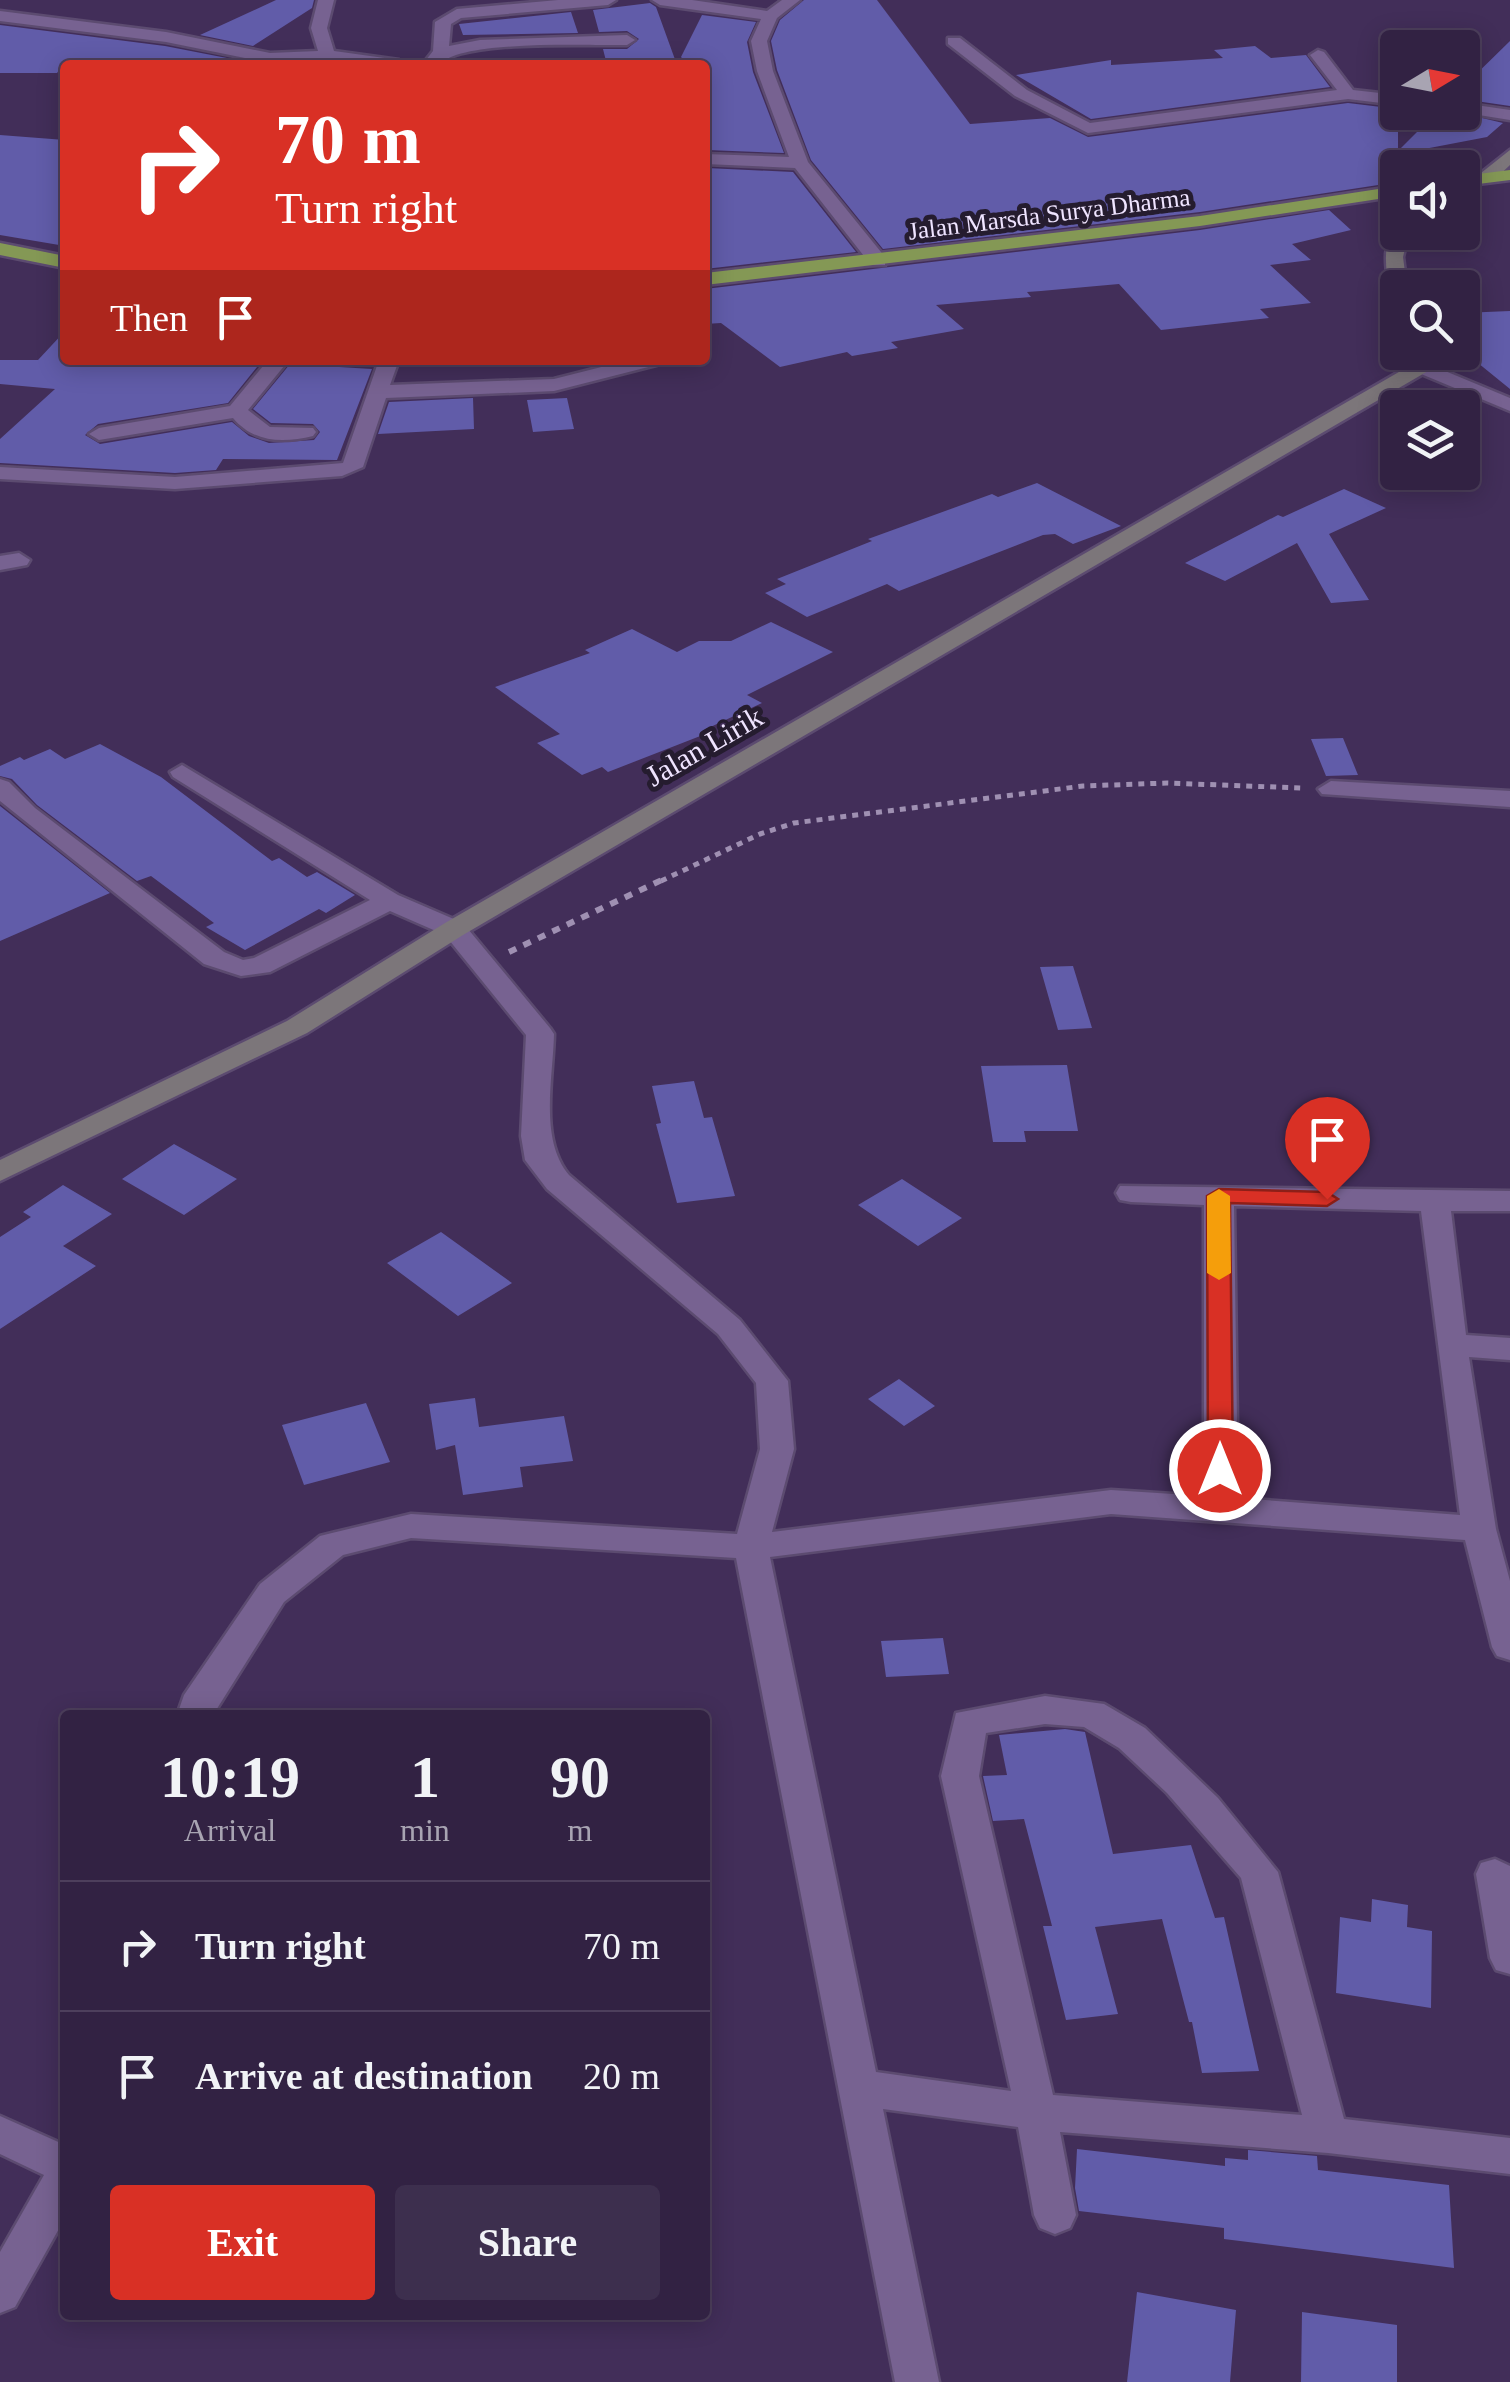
<!DOCTYPE html>
<style>
:root{--surface:#322243;--page:#3d2f4e;--text:#f1f3f6;--muted:#a8a4b2;--line:#4d3f5c;--accent:#d93025}
body{margin:0;font-family:Georgia,serif;background:var(--page);color:var(--text);height:100vh;display:flex;flex-direction:column;font-size:38px;white-space:nowrap}
*{box-sizing:border-box;margin:0}
p{font-size:32px;color:var(--muted)}
.icon{flex:none;width:55px;height:55px;fill:none;stroke:currentColor;stroke-width:2;stroke-linecap:round;stroke-linejoin:round}
.map{position:relative;flex:1;overflow:hidden}
.details{position:absolute;left:60px;top:1710px;width:650px;height:610px;display:flex;flex-direction:column;background:var(--surface);border-radius:10px;box-shadow:0 5px 25px #0003,0 0 0 2px var(--line)}
.details>*{flex:none}
.top-card{position:absolute;left:60px;top:60px;width:650px;height:305px;border-radius:10px;box-shadow:0 5px 25px #0003,0 0 0 2px var(--line);background:#d93025;color:#fff;overflow:hidden}
.needle{width:65px;rotate:80deg}
.fabs{position:absolute;left:1380px;top:30px;display:grid;gap:20px}
.fabs a{display:grid;place-items:center;width:100px;height:100px;border-radius:10px;background:var(--surface);box-shadow:0 5px 25px #0003,0 0 0 2px var(--line);font-size:50px}
.pin{position:absolute;display:grid;place-items:center;width:85px;height:85px;color:#fff;margin:-102px -42px;border-radius:50% 50% 50% 0;rotate:-45deg;box-shadow:0 0 10px #0007}
.pin .icon{rotate:45deg}
.me{position:absolute;width:110px;margin:-55px;rotate:0deg;stroke-linejoin:round;filter:drop-shadow(0 0 8px #0008)}
.turn{display:flex;align-items:center;gap:35px;height:210px;padding:0 50px;font-size:45px}
.turn .icon{width:130px;height:130px;stroke-width:2.5}
.turn b{display:block;font-size:70px;line-height:85px}
.then{display:flex;align-items:center;height:95px;padding:0 50px;background:#0003;gap:20px;font-size:38px}
.eta{display:flex;justify-content:space-evenly;align-items:center;height:170px;text-align:center}
.eta b{font-size:60px;font-weight:700;line-height:70px}
.cta{display:flex;gap:20px;margin-top:auto;padding:20px 50px}
.cta a{flex:1;height:115px;border-radius:10px;background:var(--accent);color:#fff;font-size:40px;font-weight:700;line-height:115px;text-align:center}
.cta a+a{background:var(--page);color:var(--text)}
ul{padding:0;list-style:none}
li{display:flex;align-items:center;gap:30px;height:130px;padding:0 50px;border-top:2px solid var(--line)}
li div{flex:1}
li b{display:block;font-size:38px}
li em{font-style:normal}
.map>svg:first-child{display:block}
.building{fill:#615ca9}
.lines{fill:none;stroke-linecap:round;stroke-linejoin:round}
.minor-casing{stroke:#5c4b70;stroke-width:5}
.secondary-casing{stroke:#5c4b70;stroke-width:5}
.trunk-casing{stroke:#5c4b70;stroke-width:5}
.path-far1{stroke:#9f90b2;stroke-width:5;stroke-dasharray:6 6;stroke-linecap:butt}
.path{stroke:#9f90b2;stroke-width:6;stroke-dasharray:8 8;stroke-linecap:butt}
.minor{fill:#776291;fill-rule:evenodd}
.secondary{fill:#7c767a;fill-rule:evenodd}
.trunk{fill:#849855;fill-rule:evenodd}
.route{fill:#d93025;stroke:#8d1f18;stroke-width:2.5}
.slow{fill:#f59e0b}
.labels{text-anchor:middle;dominant-baseline:central;stroke-width:10;stroke-linejoin:round;paint-order:stroke}
.far-street-label{font-size:25px;fill:#efe4ff;stroke:#251c2f}
.street-label{font-size:30px;fill:#efe4ff;stroke:#251c2f}
</style>
<div class="map">
<svg width="1510" height="2382" viewBox="0 0 1510 2382">
<rect width="100%" height="100%" fill="#422e59"/>
<path class="building" d="M276,0H314L312,8L253,46L200,35Z
M804,0H877L970,124L1050,118L1088,137L1348,103L1398,109V151L1437,112H1457L1503,123L1487,137L1398,154V182L1200,212L883,249L811,160L777,70L771,41L780,20Z
M650,3L656,7L677,65H607L603,49H627L639,39L627,31L599,32L593,10Z
M571,12L578,33L463,35L459,24Z
M702,15L756,22L747,42L753,72L784,153L707,150L705,65H688L681,57Z
M0,25L165,46L232,59L222,65H63L57,73H0Z
M1510,41V106L1462,99V88Z
M1255,46L1271,58L1306,55L1330,87L1091,119L1016,75L1111,60V65L1223,58L1214,50Z
M0,135L65,140V246L0,235Z
M707,168L793,172L856,252L705,269Z
M1329,210L1351,230L1292,244L1311,260L1270,265L1311,303L1260,309L1269,318L1161,330L1119,284L1041,291L1027,292L1031,297L936,305L964,329L891,342L898,348L852,356L847,352L780,367L721,323L705,324V289L1200,230Z
M1510,311V389L1462,350V313Z
M65,331V360L261,362L228,403L98,424L85,435L100,444L232,422L249,436L269,443L314,440L320,432L313,424L271,423L253,409L290,364L372,369L337,460L223,459L216,470L175,473L0,463V439L55,389L0,384V360H38Z
M473,398L474,429L378,434L389,402Z
M567,398L574,429L533,432L527,400Z
M1037,483L1121,526L1073,544L1055,534L1043,535L899,591L887,584L807,617L765,593L786,584L777,579L872,541L868,539L992,494L998,497Z
M1344,489L1386,508L1329,534L1369,600L1331,603L1297,543L1225,581L1185,563L1278,515L1283,517Z
M771,622L833,652L747,695L762,703L704,730L708,733L608,772L602,767L582,775L537,743L560,734L495,687L590,653L585,650L632,629L677,652L699,641H731Z
M1343,738L1358,775L1326,776L1311,739Z
M100,744L161,777L272,861L279,858L307,877L317,872L355,895L326,913L319,909L245,950L206,927L214,923L151,876L137,881L37,805L12,779L0,776V766L20,757L24,760L50,749L65,759Z
M0,806L110,893L0,941Z
M1073,966L1092,1028L1058,1030L1040,967Z
M1067,1065L1078,1131H1024L1026,1142H993L981,1066Z
M694,1081L704,1118L712,1117L735,1196L677,1203L656,1124L661,1123L652,1086Z
M174,1144L237,1179L184,1215L122,1179Z
M902,1179L962,1218L918,1246L858,1205Z
M63,1185L112,1214L63,1246L96,1266L0,1329V1237L31,1217L23,1212Z
M441,1232L512,1283L458,1316L387,1263Z
M899,1379L935,1406L904,1426L868,1399Z
M475,1398L479,1427L564,1416L573,1461L520,1467L523,1487L463,1495L455,1445L436,1450L429,1404Z
M366,1403L390,1462L304,1485L282,1425Z
M943,1638L949,1674L886,1677L881,1641Z
M1065,1729L1085,1732L1113,1854L1191,1845L1215,1918L1224,1917L1259,2071L1202,2073L1192,2022H1189L1162,1919L1095,1927L1118,2014L1066,2020L1043,1926H1052L1024,1819L993,1821L983,1776L1007,1775L999,1735Z
M1372,1899L1408,1905L1407,1927L1432,1931L1431,2008L1336,1993L1340,1917L1371,1922Z
M1077,2149L1225,2166V2158L1248,2160V2150L1317,2156L1318,2170L1449,2185L1454,2268L1224,2239V2228L1079,2211L1075,2188Z
M1137,2292L1236,2310L1230,2382H1127Z
M1302,2312L1397,2325V2382H1301Z"/>
<g class="lines">
<defs>
<path id="minor" d="M318,0H334L327,28L334,51L399,60L407,65L327,60L270,63L166,42L0,21V11L166,32L270,53L318,51L311,28Z
M558,0H616L608,5L461,18L451,24L449,46L480,40L627,35L635,40L627,45C589,46 460,39 439,65H422L433,51L435,22L457,9Z
M652,0H692L767,11L782,0H800L777,18L767,41L773,71L808,162L885,257V265H871L795,168L705,164V154L789,157L757,71L751,41L761,19L660,5Z
M948,38H960L1027,90L1090,123L1337,90L1310,55L1318,50L1324,52L1353,90L1398,95V105L1348,99L1088,133L1015,96L948,44Z
M1462,103L1510,110V120L1460,112Z
M268,360H289L248,410L270,427L313,428L316,432L313,436C283,443 254,443 233,418L99,440L89,434L99,428L230,406Z
M379,360H399L390,385L554,379L629,360H663L660,364L554,391L386,398L363,467L342,476L175,489L0,479V467L175,477L343,463Z
M1421,361L1510,398V411L1414,371V363Z
M19,553L30,560L27,565L0,570V556Z
M182,765L398,895L463,923L550,1028L554,1034C553,1079 539,1139 569,1175L740,1320L788,1381L794,1449L772,1532L1111,1490L1204,1496V1205L1131,1202L1120,1200L1116,1193L1120,1186L1510,1191V1211H1451L1466,1335L1510,1338V1360L1469,1357L1496,1529L1510,1581V1660L1497,1656L1492,1647L1465,1540L1111,1514L770,1557L876,2072L1011,2091L941,1776L956,1713L1045,1696L1104,1704L1145,1728L1218,1798L1278,1872L1344,2119L1510,2138V2174L1328,2153L1060,2132L1076,2215L1070,2228L1055,2234L1040,2228L1034,2215L1018,2127L883,2109L939,2382H895L736,1558L411,1538L343,1555L284,1602L213,1715H177L184,1695L260,1584L320,1536L332,1533L411,1514L737,1534L760,1449L756,1383L718,1334L547,1189L525,1160L521,1136L526,1035L445,935L390,911L270,972L241,976L204,964L0,801V779L9,782L35,808L224,952L243,960L254,958L370,900L173,777L170,772ZM1234,1206L1421,1211L1460,1515L1238,1498ZM1045,1724L1084,1727L1119,1748L1167,1793L1241,1878L1302,2115L1053,2095L979,1776L986,1733Z
M1331,781L1510,791V807L1322,794L1318,789Z
M1495,1859L1510,1866V1974L1496,1970L1490,1958L1476,1874L1481,1863Z
M0,2116L65,2145V2218L15,2307L0,2313V2252L44,2175L0,2154Z"/>
<path id="secondary" d="M1510,150V165L1493,181H1481V173Z
M1398,227V232H1409L1403,257L1407,288H1398V294L1389,288C1386,268 1381,241 1398,227Z
M1409,352H1429L1428,371L463,935L307,1033L0,1181V1160L287,1021L445,923L1411,365Z"/>
<path id="trunk" d="M1510,170V180L1462,186V176Z
M1398,186V196L1200,226L705,285V273L1200,216Z
M0,243L65,256V268L0,255Z"/>
</defs>
<use href="#minor" class="minor-casing"/>
<use href="#secondary" class="secondary-casing"/>
<use href="#trunk" class="trunk-casing"/>
<path class="path-far1" d="M661,881L760,834L794,823L1083,786L1167,783L1301,788"/>
<path class="path" d="M509,952L666,878"/>
<use href="#minor" class="minor"/>
<use href="#secondary" class="secondary"/>
<use href="#trunk" class="trunk"/>
</g>
<path class="route" d="M1219,1189L1327,1192L1338,1199L1327,1206L1230,1203L1233,1470L1229,1477H1212L1208,1470L1207,1196Z"/>
<path class="slow" d="M1219,1189L1230,1196L1231,1273L1219,1280L1207,1273V1196Z"/>
<g class="labels">
<g class="far-street-label">
<text transform="translate(1049 214) rotate(-7)">Jalan Marsda Surya Dharma</text>
</g>
<g class="street-label">
<text transform="translate(704 746) rotate(-30)">Jalan Lirik</text>
</g>
</g>
</svg>
<div class="fabs">
<a><svg class="needle" viewBox="-14 -14 28 28"><path d="M0-13l5 13h-10z" fill="#e53935"/><path d="M0 13l5-13h-10z" fill="#a8a4b2"/></svg></a>
<a><svg class="icon" aria-label="sound" viewBox="0 0 24 24"><path d="M4 9h4l5-4v14l-5-4H4zM17 9q2 3 0 6"/></svg></a>
<a><svg class="icon" aria-label="search" viewBox="0 0 24 24"><circle cx="10" cy="10" r="6"/><path d="M15 15l6 6"/></svg></a>
<a><svg class="icon" aria-label="layers" viewBox="0 0 24 24"><path d="M12 4l9 5-9 5-9-5zM3 14l9 5 9-5"/></svg></a>
</div>
<div class="pin" style="left:1327px;top:1199px;background:#d93025"><svg class="icon" aria-label="arrive" viewBox="0 0 24 24"><path d="M6 21V4h12l-3 4 3 4H6"/></svg></div>
<svg class="me" style="left:1220px;top:1470px" viewBox="-20 -20 40 40"><circle r="17" fill="#d93025" stroke="#fff" stroke-width="3"/><path d="M0-11L8 9 0 5-8 9z" fill="#fff"/></svg>
<div class="top-card">
<div class="turn"><svg class="icon" aria-label="right" viewBox="0 0 24 24"><path d="M7 20v-9h11M14 6l5 5-5 5"/></svg><div><b>70 m</b>Turn right</div></div>
<div class="then">Then<svg class="icon" aria-label="arrive" viewBox="0 0 24 24"><path d="M6 21V4h12l-3 4 3 4H6"/></svg></div>
</div>
<section class="details">
<div class="eta">
<div><b>10:19</b><p>Arrival</p></div>
<div><b>1</b><p>min</p></div>
<div><b>90</b><p>m</p></div>
</div>
<ul>
<li><svg class="icon" aria-label="right" viewBox="0 0 24 24"><path d="M7 20v-9h11M14 6l5 5-5 5"/></svg><div><b>Turn right</b></div><em>70 m</em></li>
<li><svg class="icon" aria-label="arrive" viewBox="0 0 24 24"><path d="M6 21V4h12l-3 4 3 4H6"/></svg><div><b>Arrive at destination</b></div><em>20 m</em></li>
</ul>
<div class="cta"><a>Exit</a><a>Share</a></div>
</section>
</div>
